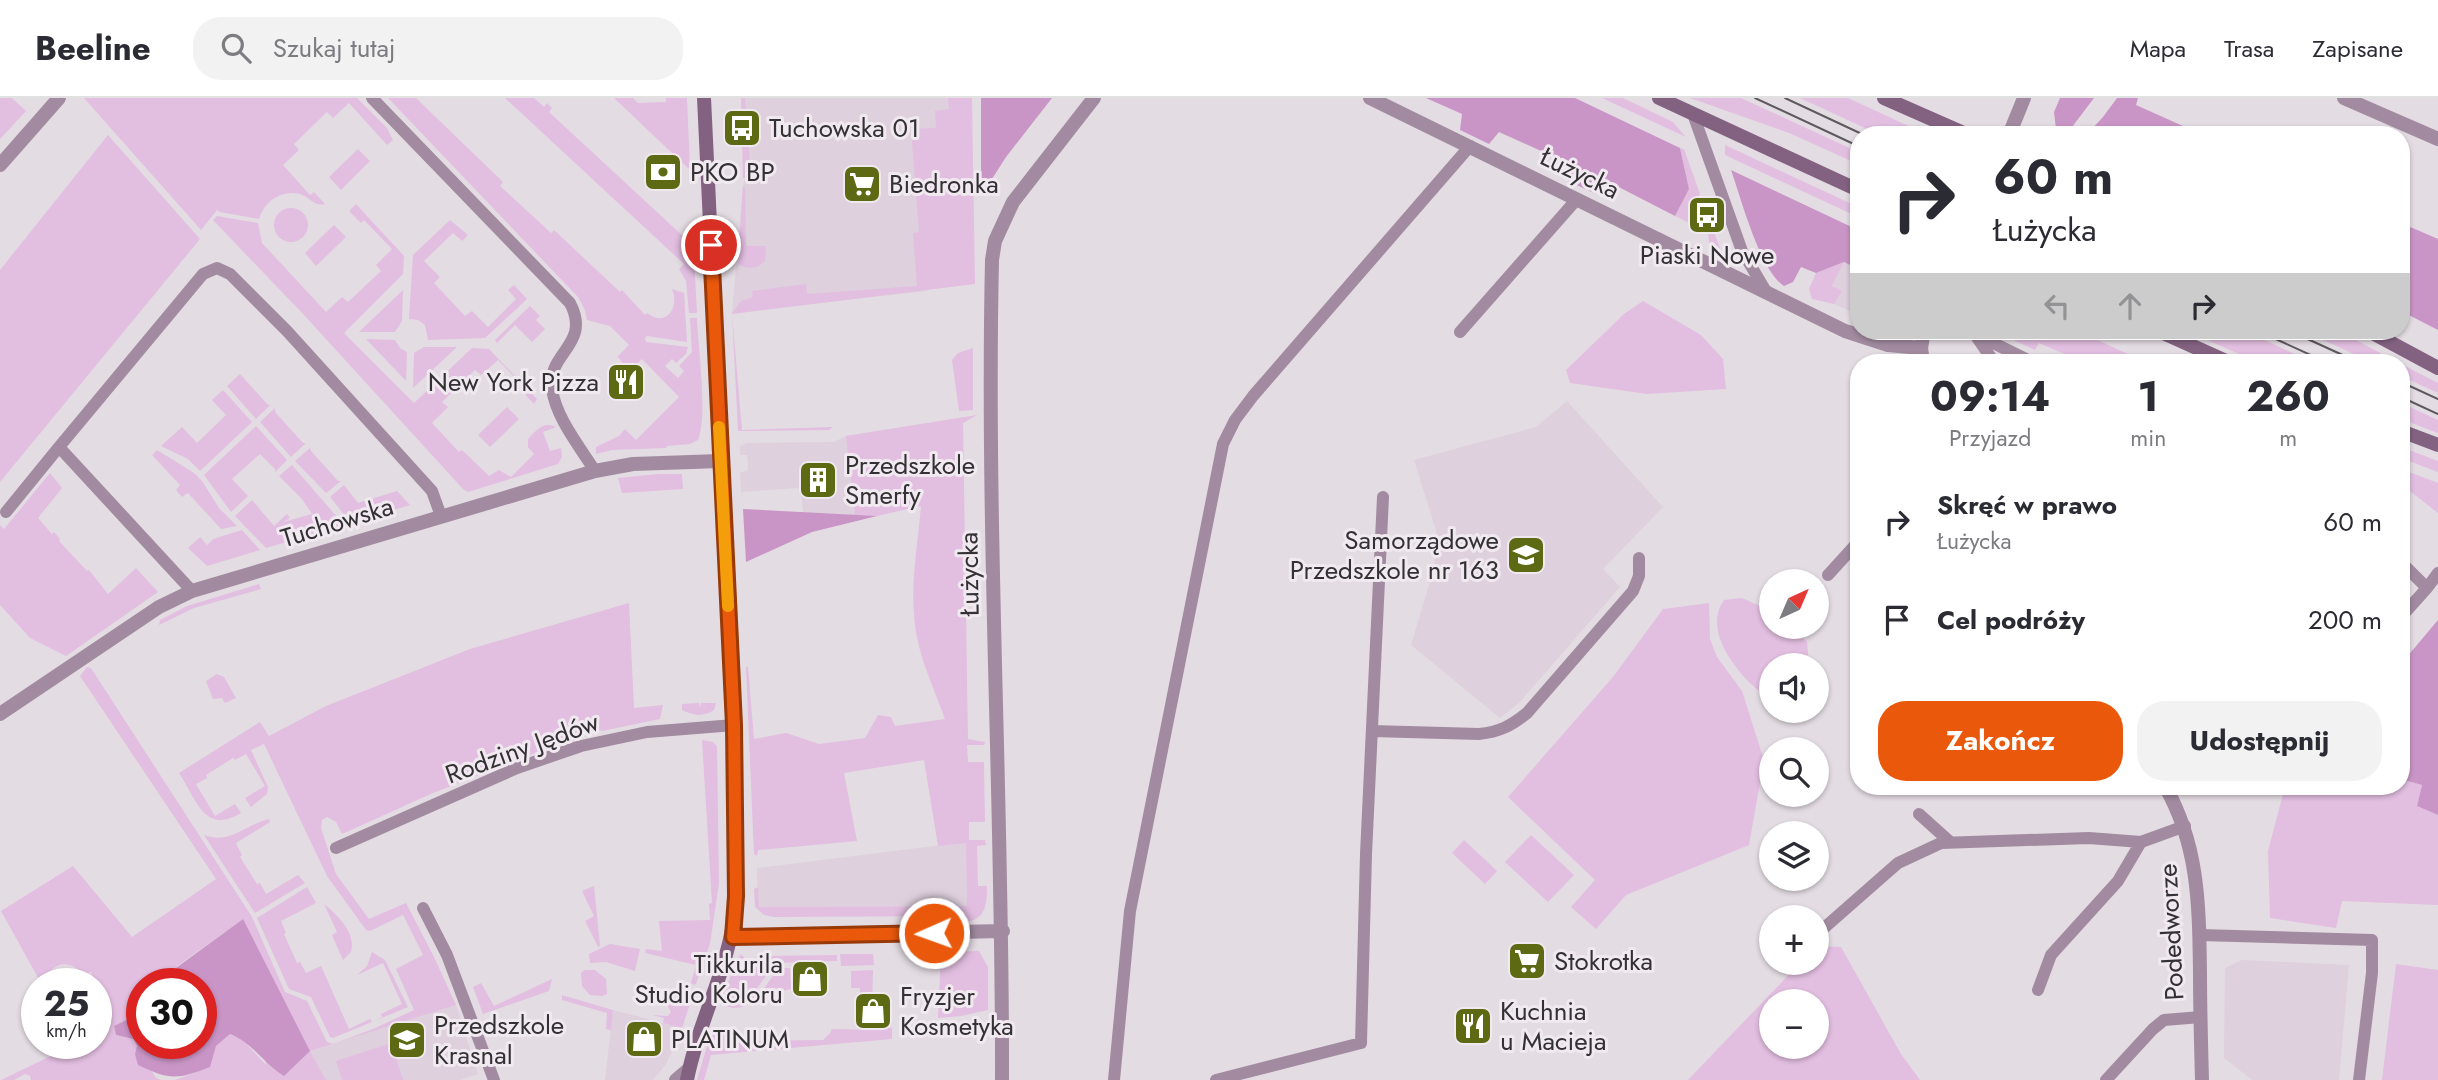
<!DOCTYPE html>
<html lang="pl">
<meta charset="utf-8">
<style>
:root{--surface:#fff;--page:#f2f2f3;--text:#2b2b33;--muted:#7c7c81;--line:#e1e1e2;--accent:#ea580c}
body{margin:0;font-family:Jost,sans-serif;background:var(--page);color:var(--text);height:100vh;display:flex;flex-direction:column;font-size:26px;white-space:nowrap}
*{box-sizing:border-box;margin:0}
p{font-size:23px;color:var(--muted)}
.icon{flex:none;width:38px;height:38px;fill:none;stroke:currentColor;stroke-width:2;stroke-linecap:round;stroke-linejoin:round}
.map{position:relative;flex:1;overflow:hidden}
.side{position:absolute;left:1850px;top:256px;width:560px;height:441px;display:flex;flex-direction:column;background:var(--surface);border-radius:28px;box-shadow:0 2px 5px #0004}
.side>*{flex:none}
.banner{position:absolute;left:1850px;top:28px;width:560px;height:214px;border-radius:28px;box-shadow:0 2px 5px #0004;background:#fff;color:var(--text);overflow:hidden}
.needle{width:46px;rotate:44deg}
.tools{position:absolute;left:1759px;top:471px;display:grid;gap:14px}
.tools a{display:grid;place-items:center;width:70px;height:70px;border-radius:50%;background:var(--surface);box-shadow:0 2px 5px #0004;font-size:35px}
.speed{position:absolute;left:21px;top:870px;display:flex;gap:14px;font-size:35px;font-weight:700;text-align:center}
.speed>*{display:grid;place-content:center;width:91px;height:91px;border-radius:50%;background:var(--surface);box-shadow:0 2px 5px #0004;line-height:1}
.speed small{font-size:18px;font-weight:400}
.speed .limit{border:10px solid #d22;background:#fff;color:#111}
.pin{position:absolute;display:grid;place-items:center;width:60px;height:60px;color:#fff;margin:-30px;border:4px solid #fff;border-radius:50%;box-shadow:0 2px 7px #0007}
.me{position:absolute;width:77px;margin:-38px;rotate:268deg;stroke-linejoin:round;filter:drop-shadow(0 0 5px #0008)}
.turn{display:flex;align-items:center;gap:24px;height:147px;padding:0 28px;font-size:32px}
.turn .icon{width:91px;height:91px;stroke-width:2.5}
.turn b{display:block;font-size:49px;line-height:60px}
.lanes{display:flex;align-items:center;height:66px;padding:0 28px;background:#0003;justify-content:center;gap:35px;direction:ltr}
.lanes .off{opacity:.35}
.eta{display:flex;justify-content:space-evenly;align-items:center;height:119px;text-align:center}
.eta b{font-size:42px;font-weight:700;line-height:49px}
.action{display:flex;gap:14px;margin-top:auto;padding:14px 28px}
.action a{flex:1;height:80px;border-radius:28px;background:var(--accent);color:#fff;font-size:28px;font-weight:700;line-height:80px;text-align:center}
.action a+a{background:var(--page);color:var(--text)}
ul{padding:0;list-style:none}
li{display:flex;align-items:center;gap:21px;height:98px;padding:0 28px}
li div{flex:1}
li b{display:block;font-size:26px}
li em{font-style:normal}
header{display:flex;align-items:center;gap:42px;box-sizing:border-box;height:98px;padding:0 35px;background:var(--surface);border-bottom:2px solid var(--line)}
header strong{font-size:33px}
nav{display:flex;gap:38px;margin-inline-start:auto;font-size:24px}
.search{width:490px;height:63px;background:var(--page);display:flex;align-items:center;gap:18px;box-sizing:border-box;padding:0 24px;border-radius:28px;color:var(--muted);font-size:26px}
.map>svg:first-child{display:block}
.built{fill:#ded0dd}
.green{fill:#e2bee0;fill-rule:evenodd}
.forest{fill:#c995c6}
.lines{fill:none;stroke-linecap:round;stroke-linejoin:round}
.lane{stroke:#a28ba0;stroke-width:12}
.street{stroke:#a28ba0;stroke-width:14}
.secondary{stroke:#836281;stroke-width:14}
.tram{stroke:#5d595d;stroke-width:2}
.route-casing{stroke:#983908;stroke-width:18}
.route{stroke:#ea580c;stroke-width:12}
.slow{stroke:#f59e0b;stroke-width:12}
.labels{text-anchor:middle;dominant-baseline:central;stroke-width:6;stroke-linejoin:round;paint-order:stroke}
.poi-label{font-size:26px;fill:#343134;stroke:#f1e9f0;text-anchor:start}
.street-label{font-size:26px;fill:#343134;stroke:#f1e9f0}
</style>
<header>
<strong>Beeline</strong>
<div class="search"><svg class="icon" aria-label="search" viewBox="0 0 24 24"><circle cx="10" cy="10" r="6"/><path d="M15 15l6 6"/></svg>Szukaj tutaj</div>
<nav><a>Mapa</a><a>Trasa</a><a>Zapisane</a></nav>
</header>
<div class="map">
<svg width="2438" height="982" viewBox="0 0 2438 982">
<rect width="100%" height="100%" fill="#e4dce3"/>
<path class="built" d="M745,0H954L927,193L732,215L743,88L745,80H750Z
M1844,164L1858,171V201L1852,214L1834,206L1841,194L1832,188Z
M1567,303L1663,409L1603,471L1620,489L1519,605L1500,620L1411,547L1431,480L1439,442L1414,362L1536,329Z
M928,325L877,418L803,415L801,393L797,390L741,394L740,375L748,372V365L747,357H740V348L747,345L834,344L846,338Z
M966,744L967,808L758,809L757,770Z
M2242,862L2349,867L2339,982H2252L2224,960L2225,870Z
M456,907L478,976L460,982H326L310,953Z
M613,912L682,930L666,966L653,982H605Z"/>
<path class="green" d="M0,0H12L26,13L0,41Z
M84,0H357L387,30L393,42L387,47L349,5L333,20L327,14L294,46L299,52L283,67L310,97L314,94L325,106C314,109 310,99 300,96C281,91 264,104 259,121L220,114L217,112L201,132Z
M388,0H416L503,84L500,88L551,135L554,132L620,194L622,192L645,217L647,215C666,230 680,210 672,191L684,195L687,244L647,238L645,240L646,244L688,249L686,256L676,265L672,261L665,268L678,280L684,273L679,268L692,254L690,220H697C698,250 708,317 698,342L690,346L667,348L666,350L612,352L596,356V349L619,338L625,331L636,342L679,299L642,261L629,273L618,259L616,260L629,247L610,228L587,222L585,212L578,199Z
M505,0H534L544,9L547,5L552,10L549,14L671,127L684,139H693L697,215H689L686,183L679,171L684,166Z
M614,0H633L638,5L666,4V0H687L690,72Z
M741,0H745L751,80H743Z
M948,0H972L975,186L732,216L742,332L833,329L829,332L738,333L732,215L741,203L753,199L752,193L806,186L807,196L917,188L913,135L919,134L911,31L936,30L935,13L949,11Z
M1602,0H1623L1673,24L1686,39Z
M1690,0H1741L1858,54V66L1789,35Z
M1800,0H1848L1928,37H1880Z
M108,37L200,141L0,384V172Z
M1725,47L1858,109V119L1725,57Z
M1680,50L1684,51L1700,96L1690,114L1694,116L1702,101L1724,161L1710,154L1708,134L1675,118L1689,91Z
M358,51L370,63L341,92L329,79Z
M743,88L745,89L746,148H766L765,163C757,171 748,172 738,166Z
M356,106L404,158L403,176L344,235L414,305L472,250L489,251L537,301L534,306L523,294L525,290L498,262L481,277L475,272L442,304L448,309L432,325L459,354L462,352L489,378L499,372L511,379L534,356L528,349V341C537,332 543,323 556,329L543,334L550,353L561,350L562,359L558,366L468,394L463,391L304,217L213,122L217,118L258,125L262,145L326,214L342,199L348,204L381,173L376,167L392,151L364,122L361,125L349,113Z
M274 127a17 17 0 1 1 34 0a17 17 0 1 1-34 0Z
M450,122L468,137L462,143L453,135L424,163L440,179L434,185L465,218L472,213L488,229L516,201L508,192L514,187L527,201L485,240L428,242L425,227L418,222L409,221L413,157Z
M334,127L346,139L316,168L305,155Z
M1844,164L1832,188L1842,193L1834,206L1812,201L1809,191L1816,175Z
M403,192L402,223L395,234H359Z
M1643,203L1701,237L1723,261L1726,291L1647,296L1570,285L1566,272L1624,216Z
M530,208L540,218L536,222L545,231L532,244L515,227L497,245L495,242Z
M1993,233H2078L2145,264H2083L2039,245L2035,252Z
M2187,233H2245L2312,264H2257Z
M2304,233H2339L2397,264H2371Z
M366,241L395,242L400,250L407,254L406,283Z
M424,249H457L413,290L414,255Z
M973,250V312L959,313L952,262L958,255Z
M2401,266L2438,285V295L2401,278Z
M240,276L268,307L271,306L256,321L227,288Z
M223,292L252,324L200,373L188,361L161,348L182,329L197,345L226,317L212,302Z
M2401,305L2438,322V335L2401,321Z
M507,309L519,321L490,349L478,337Z
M275,310V314L303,345H306L291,359L260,324Z
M977,317L963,325L968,641L985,644L984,647H967L968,664H984L985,724H969V742H985L986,747L977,748L978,788H987C987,806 986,822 965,824L963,818L774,819L764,817L755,809L754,791L758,789L759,809L967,808L966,745L938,748L924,662L844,675L857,743L758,752L757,758L754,756L746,569H748L754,641L786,635L819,646L865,640L878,617L891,619L895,628L945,621C933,588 916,553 914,517C911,481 918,444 921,408L877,418L855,417L846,338Z
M256,328L287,362L275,374V371L260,356L232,381L248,398L231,414L204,377Z
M2401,349L2438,363V374L2401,360Z
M310,350L311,353L338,383H341L326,395L295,363Z
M157,352L194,375L202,383L219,410L237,428L221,431L188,395L182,399L176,392L180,387L152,357Z
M292,367L344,427L266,450L235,418L252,402L274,428L287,416L290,420L283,424L312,416L302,401L279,378Z
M2401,371L2438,385V415L2406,390L2401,396Z
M50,375L62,390L38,420L52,436L54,434L60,441L59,443L87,473L89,472L108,496L136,470L158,494L66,558L30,540L0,507V427L4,431Z
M658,376H682L683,391L622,395L618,380Z
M344,387L358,405L397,393L410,407L351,425L330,399Z
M242,432L260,452L207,468L188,450L200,439L207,447L213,441Z
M259,486L261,491L194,510L159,527L160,522L187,508Z
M1742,500L1771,513V528L1791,529L1807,544L1809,567H1771V600C1763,595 1754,590 1748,583C1729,563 1705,529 1724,502Z
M629,505L634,610L663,607L660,621L602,633L594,629L580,634L575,643L535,655L433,695L342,736L336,724L327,719L322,722L321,730L336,776L369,821L406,805L435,861L456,907L310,953L326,982H175L209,969L216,948L230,936L243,942L266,967L243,821L176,869L201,885L142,886V914L114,928L116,937L132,941L156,980L161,982H31L30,978L25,976L14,982H1L78,945H96V936L106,931L96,907L98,892L91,874L83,876C74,866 62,862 51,872L47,885H41L1,813L73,768L132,839L216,781L80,578L87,569L91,570L252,819L285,894L307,903L327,944L333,946L373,931L414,912L396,871L423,857L403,817L370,833L366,832L327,778L264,646L251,652L268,689L267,696L251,709L245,700L265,688L246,656L235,662L233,660L206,677L207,680L196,686L215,718L235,706L241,715C204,737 197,702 179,675L260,624L269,638L326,608L470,551Z
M1709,505L1710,541L1717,559L1742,593L1764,662L1749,747L1626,797L1596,831L1571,809L1595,782L1508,699L1613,579L1663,511Z
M217,576L224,579L236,600L225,605L222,600L213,601L206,583Z
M699,605L700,609L701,605H716L714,612C703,619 694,618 682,612V606Z
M702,642L713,644L717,648L719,785L710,846L696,886L694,887L691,885L696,867L645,855L646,851L662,853L659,823L710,822L709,806L712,805Z
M2401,681L2422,687L2417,708L2438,717V807L2342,803L2336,830L2270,820L2268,753L2283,696L2296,688H2401Z
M269,721L270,724L236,745L242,757L240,759L257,786L260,785L266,796L298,777L305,785L255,815L204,737C231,747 244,727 269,721Z
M1531,737L1574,777L1548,804L1505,764Z
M1464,742L1497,773L1485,786L1452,755Z
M594,788L600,848L598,849L585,823L594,818L582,793Z
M307,789L316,805L281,823L286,835L284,836L297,865L300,864L306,875L321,868L349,931L370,921L372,924L382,919L381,916L402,906L383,865L357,877L367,868L372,854L385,862L408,909L333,940L330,939L311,899L289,891L257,820Z
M324,806C338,818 356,834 351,854L343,862L332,837L337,834Z
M610,846L640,851L635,873L606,864L590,865L589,856Z
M1817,848L1841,849L1901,956L1920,982H1688L1800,865L1816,864ZM1771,903H1816V948H1771Z
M979,853L988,869V912L961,918L938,920L941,854Z
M741,856L746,862L762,858L837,857V863L775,865L755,893L756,901C743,910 736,913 721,906L734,867Z
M840,856H873L874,867L841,868Z
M2396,866L2438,872V982H2382Z
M778,870H790L791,891L761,898V895Z
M584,872H595L606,881L607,896L603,898L590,897L582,888L581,875Z
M873,872L872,908H860V890H851V873Z
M552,881L549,893L483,916L473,889L481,885L494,908Z
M562,897L613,912L611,932L606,931L607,915L562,902Z
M673,899L687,902L690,906L682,930L663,925L664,920L652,917L668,918L671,914L666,905Z
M881,930H892V941L711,957L704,982H697L710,938C732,928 731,941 750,943L823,942L830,935L832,931L880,932Z
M391,945L403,982H342L336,963Z"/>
<path class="forest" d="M981,0H1052L1006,59L983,95L981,94Z
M1426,0H1575L1680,50L1689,91L1675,118L1607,83L1596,96L1568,83L1570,66L1499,34L1489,46L1460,32L1462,16Z
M2060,0H2094L2066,37H2062L2056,31L2054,14Z
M2117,0H2138L2136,7L2203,37H2086L2103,19Z
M1731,72L1858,132V171L1844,164L1816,175L1801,169L1793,184L1784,188C1760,173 1741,100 1731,72Z
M2401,125L2438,141V232L2401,213Z
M743,411L877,418L812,434L746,464Z
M2438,522V717L2417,708L2422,687L2401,681V566Z
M243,821L310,953L284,978C262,964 254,946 230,936L216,948L210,969C176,982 170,982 138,967L135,956L137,948L133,941L116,937L114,928L142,914V945H201V886L176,870Z"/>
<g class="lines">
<path class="lane" d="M372,0L570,205C592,247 546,255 552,291C556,320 580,349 595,373
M1693,16L1742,153L1767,195
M1969,233L2032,264
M1460,234L1577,101
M1976,238L1994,264
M6,414L59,349
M2401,464L2427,490L2401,519
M1828,477L1858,444
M2427,490L2438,475
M192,493L59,349L203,176L217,170L230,176L287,233L432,393L441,418
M1372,633L1479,636C1499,634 1511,628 1527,615L1633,493L1639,478V460
M1919,716L1949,743
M336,750L517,670L581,648L647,634L734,627
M423,810L447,857L494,982
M1816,837L1898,765L1941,745L2089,740L2141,744L2185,728
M2200,837L2372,842V875L2359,982
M2038,892L2051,857L2118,783L2141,744
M1114,982L1130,813L1223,346L1235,322L1253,298L1470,48
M1216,982L1361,945L1366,756L1383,399
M2106,982L2153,931L2164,922L2201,919"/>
<path class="street" d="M1370,0L1845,233L1888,247L1921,250
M2344,0L2438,41
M2009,37L2024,0
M0,67L59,0
M1923,264L1921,250L1924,233
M0,616L159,509L192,493L595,373L633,366L720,363
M2165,688C2199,748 2199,807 2200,875C2200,910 2201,946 2202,982
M733,839L1003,833
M676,982L689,971
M1002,982C1003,709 986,435 992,162L995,143L1013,104L1094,0"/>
<path class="secondary" d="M1659,0L1858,92
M1884,0L1968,37
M2159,233L2228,264
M2369,233L2438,270
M2401,333L2438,347
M687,982C698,923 730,869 735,810L734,627L704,0"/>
<path class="tram" d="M1755,0L1858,48
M1785,0L1864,37
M2258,233L2326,264
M2290,233L2358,264
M2401,284L2438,301
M2401,299L2438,316"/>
</g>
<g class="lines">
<defs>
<path id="route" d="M711,147L734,627L736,798L733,839L934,835"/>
</defs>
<use href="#route" class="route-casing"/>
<use href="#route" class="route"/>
<path class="slow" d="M719,329L728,508"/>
</g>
<defs>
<symbol id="bus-square" viewBox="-11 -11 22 22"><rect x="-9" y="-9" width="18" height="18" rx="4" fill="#5d6a13" stroke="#f1e9f0"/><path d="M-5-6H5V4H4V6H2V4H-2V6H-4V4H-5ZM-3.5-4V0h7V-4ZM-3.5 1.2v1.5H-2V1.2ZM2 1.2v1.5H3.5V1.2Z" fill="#fff"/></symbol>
<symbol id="bank-square" viewBox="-11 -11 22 22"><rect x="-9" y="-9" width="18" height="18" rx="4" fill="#5d6a13" stroke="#f1e9f0"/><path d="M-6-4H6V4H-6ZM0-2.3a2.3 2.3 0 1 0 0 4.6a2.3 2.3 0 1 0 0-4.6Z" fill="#fff"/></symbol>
<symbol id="supermarket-square" viewBox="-11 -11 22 22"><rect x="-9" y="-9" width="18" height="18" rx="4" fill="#5d6a13" stroke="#f1e9f0"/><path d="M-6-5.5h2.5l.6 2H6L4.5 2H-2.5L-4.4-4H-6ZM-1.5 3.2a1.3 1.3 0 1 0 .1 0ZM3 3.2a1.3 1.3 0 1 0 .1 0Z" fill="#fff"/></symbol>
<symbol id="restaurant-square" viewBox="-11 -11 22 22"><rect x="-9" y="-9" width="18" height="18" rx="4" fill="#5d6a13" stroke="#f1e9f0"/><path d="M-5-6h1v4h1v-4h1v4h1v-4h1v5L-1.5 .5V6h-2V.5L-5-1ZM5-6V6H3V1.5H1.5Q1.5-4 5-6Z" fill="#fff"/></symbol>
<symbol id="building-square" viewBox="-11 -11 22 22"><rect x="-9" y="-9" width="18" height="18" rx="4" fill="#5d6a13" stroke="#f1e9f0"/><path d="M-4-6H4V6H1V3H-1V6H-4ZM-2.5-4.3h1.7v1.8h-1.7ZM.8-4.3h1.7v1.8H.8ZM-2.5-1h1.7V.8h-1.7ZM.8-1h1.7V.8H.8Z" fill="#fff"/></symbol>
<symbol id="school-square" viewBox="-11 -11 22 22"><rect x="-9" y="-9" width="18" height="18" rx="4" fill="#5d6a13" stroke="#f1e9f0"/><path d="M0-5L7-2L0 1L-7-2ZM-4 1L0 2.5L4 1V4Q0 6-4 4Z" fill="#fff"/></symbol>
<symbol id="shop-square" viewBox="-11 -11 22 22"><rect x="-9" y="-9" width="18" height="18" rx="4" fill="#5d6a13" stroke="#f1e9f0"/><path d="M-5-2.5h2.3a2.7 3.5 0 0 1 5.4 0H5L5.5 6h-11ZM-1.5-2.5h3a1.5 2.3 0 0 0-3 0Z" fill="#fff"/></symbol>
</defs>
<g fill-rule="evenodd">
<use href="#bus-square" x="720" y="8" width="44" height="44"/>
<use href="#bank-square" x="641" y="52" width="44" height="44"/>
<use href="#supermarket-square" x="840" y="64" width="44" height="44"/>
<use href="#bus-square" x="1685" y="95" width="44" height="44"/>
<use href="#restaurant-square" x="604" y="262" width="44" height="44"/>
<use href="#building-square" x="796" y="360" width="44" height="44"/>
<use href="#school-square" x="1504" y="435" width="44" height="44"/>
<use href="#supermarket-square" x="1505" y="841" width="44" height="44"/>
<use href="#shop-square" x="788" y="859" width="44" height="44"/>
<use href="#shop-square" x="851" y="891" width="44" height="44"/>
<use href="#restaurant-square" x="1451" y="906" width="44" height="44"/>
<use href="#shop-square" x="622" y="919" width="44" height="44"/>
<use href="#school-square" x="385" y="920" width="44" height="44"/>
</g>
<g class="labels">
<g class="poi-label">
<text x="769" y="30">Tuchowska 01</text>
<text x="690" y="74">PKO BP</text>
<text x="889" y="86">Biedronka</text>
<text x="1707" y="157" text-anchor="middle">Piaski Nowe</text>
<text x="599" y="284" text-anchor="end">New York Pizza</text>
<text x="845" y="367">Przedszkole<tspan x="845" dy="30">Smerfy</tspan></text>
<text x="1499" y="442" text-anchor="end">Samorządowe<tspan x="1499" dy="30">Przedszkole nr 163</tspan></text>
<text x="1554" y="863">Stokrotka</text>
<text x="783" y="866" text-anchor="end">Tikkurila<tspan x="783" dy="30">Studio Koloru</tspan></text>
<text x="900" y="898">Fryzjer<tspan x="900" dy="30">Kosmetyka</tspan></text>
<text x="1500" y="913">Kuchnia<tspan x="1500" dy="30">u Macieja</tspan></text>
<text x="434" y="927">Przedszkole<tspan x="434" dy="30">Krasnal</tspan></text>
<text x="671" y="941">PLATINUM</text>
</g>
<g class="street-label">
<text transform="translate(1580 75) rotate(26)">Łużycka</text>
<text transform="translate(337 424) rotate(-17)">Tuchowska</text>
<text transform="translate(969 476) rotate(-91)">Łużycka</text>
<text transform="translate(522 650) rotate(-20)">Rodziny Jędów</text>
<text transform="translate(2171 834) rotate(-93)">Podedworze</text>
</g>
</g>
</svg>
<div class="tools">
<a><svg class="needle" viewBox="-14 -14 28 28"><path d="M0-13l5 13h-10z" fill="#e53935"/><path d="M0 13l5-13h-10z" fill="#7c7c81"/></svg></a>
<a><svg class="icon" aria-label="sound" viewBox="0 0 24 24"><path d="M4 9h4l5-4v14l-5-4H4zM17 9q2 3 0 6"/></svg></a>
<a><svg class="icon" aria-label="search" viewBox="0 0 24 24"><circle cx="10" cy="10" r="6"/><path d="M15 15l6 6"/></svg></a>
<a><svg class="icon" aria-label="layers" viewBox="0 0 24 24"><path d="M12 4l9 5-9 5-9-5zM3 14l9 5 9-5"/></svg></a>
<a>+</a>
<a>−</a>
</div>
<div class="speed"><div>25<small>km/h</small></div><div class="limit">30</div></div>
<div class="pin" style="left:711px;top:147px;background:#d93025"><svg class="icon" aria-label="arrive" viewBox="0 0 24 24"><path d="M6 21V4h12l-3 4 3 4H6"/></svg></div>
<svg class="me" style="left:934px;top:835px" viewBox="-20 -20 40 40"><circle r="17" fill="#ea580c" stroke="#fff" stroke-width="3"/><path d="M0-11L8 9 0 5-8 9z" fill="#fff"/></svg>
<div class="banner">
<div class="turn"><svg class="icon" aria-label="right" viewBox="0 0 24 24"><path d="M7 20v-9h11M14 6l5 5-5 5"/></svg><div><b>60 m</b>Łużycka</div></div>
<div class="lanes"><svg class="icon off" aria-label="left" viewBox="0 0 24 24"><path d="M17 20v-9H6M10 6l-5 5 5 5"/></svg><svg class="icon off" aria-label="ahead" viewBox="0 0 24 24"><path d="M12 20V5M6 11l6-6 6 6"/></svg><svg class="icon" aria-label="right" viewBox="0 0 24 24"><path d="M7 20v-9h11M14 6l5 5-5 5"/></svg></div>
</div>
<section class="side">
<div class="eta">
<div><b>09:14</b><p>Przyjazd</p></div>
<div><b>1</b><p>min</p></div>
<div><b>260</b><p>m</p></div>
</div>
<ul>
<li><svg class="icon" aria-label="right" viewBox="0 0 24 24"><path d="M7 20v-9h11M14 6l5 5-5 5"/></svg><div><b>Skręć w prawo</b><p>Łużycka</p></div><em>60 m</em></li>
<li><svg class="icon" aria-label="arrive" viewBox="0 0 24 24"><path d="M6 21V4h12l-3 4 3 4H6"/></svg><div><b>Cel podróży</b></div><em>200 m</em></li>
</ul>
<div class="action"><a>Zakończ</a><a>Udostępnij</a></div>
</section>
</div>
